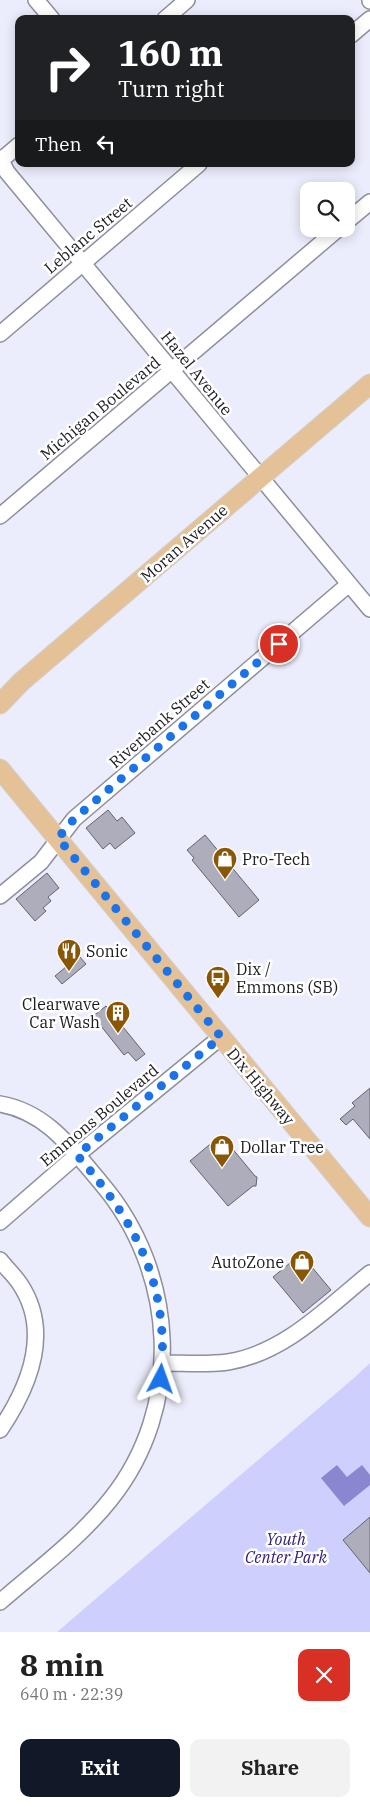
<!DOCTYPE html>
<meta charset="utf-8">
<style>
:root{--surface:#fff;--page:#f2f2f2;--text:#222;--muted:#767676;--accent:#111827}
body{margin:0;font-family:"IBM Plex Serif",serif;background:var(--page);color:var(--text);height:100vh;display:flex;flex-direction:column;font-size:19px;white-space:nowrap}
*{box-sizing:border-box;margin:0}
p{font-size:16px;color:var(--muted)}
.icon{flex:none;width:28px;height:28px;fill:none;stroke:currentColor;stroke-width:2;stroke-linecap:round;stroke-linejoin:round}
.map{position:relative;height:1632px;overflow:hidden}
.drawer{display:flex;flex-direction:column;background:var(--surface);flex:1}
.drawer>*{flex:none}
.banner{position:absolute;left:15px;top:15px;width:340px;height:152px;border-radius:10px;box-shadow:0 2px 12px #0003;background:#202124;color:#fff;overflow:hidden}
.buttons{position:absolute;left:300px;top:182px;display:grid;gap:10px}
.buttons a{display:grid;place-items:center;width:55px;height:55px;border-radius:10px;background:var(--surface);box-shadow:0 2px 12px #0003;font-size:25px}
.pin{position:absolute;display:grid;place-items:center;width:42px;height:42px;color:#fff;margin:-21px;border:2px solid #fff;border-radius:50%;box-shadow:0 1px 5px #0007}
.me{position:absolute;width:55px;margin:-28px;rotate:4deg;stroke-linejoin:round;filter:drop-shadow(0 0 4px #0008)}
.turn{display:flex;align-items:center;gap:18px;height:105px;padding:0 20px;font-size:22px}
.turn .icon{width:65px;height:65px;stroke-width:2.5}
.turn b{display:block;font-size:35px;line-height:42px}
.then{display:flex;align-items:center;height:48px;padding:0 20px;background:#0003;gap:10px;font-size:19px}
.round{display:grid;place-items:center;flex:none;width:52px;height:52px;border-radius:10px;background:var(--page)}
.overview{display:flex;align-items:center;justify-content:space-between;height:85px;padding:0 20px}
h1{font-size:30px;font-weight:700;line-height:38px}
.cta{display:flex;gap:10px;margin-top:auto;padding:10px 20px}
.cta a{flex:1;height:58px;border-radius:10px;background:var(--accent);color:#fff;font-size:20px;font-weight:700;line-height:58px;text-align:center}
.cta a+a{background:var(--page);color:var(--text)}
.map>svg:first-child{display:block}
.green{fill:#cfcffd}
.water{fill:#8a87d0}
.building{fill:#adadbc;stroke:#636370}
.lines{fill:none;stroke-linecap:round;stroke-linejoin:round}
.minor-casing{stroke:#8e8f9d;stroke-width:18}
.major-casing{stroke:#d1d1d3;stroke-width:21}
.minor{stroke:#fff;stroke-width:15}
.major{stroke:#e5c197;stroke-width:19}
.route{stroke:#1a73e8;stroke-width:9;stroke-dasharray:0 16.2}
.labels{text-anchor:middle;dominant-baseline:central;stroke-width:5;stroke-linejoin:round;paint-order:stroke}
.street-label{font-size:16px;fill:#1b1b21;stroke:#fff}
.poi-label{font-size:16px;fill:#1b1b21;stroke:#fff;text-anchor:start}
.park-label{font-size:16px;font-style:italic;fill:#312075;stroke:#fff}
</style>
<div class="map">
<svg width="370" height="1632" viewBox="0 0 370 1632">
<rect width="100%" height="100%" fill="#ecedfc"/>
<path class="green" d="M370,1363V1632H57L355,1377Z"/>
<path class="water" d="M337,1465L347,1477L362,1465L370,1475V1485L344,1506L321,1478Z"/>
<path class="building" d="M108,810L117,821L122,817L135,833L115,849L110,843L103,849L86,828Z
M205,835L259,900L239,917L192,860L194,858L187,850Z
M47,873L59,888L48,897L51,901L43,908L46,911L35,921L16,899Z
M79,956L86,964L62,984L55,976Z
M106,1006L145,1054L136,1061L128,1052L124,1055L93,1016Z
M370,1088V1139L353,1119L346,1125L340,1119L355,1106L352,1103Z
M221,1135L255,1176L257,1177L256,1186H253L228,1206L190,1161Z
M301,1254L331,1290L303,1313L273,1277Z
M370,1517V1573L343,1540Z"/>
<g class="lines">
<defs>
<path id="minor" d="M36,0L52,19
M370,0V1
M165,19L187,0
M351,35L370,19
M0,158L7,172L370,609
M0,161L19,145
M346,222L370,202
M0,334L199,164
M0,516L338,229
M0,896L41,862L74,819L349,584
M0,1104C47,1112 72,1149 101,1183C177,1272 185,1407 110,1500C79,1539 38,1569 0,1602
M0,1222L77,1155L221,1037
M0,1260C6,1268 14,1275 20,1284C52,1332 29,1387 0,1430
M163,1363C185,1363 206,1365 228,1362C285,1353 328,1307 370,1273"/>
<path id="major" d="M0,704L21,682L370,384
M0,769L370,1217"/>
</defs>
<use href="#minor" class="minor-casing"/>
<use href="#major" class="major-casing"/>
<use href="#minor" class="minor"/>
<use href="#major" class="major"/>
</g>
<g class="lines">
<path class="route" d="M161,1379C170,1285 137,1224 77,1155L221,1037L58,838L74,819L279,644"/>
</g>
<defs>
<symbol id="shop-pin" viewBox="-11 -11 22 30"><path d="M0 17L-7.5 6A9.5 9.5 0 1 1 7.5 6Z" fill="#8a5603" stroke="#fff"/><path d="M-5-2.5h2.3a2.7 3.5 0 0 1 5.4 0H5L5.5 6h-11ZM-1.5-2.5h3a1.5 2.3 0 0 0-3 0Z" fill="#fff"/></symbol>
<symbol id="restaurant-pin" viewBox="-11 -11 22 30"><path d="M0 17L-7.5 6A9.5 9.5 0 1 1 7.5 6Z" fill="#8a5603" stroke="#fff"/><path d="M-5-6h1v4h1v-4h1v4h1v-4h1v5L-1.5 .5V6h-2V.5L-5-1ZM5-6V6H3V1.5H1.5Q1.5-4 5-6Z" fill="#fff"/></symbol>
<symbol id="bus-pin" viewBox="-11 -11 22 30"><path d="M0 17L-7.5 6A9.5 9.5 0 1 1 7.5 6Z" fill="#8a5603" stroke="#fff"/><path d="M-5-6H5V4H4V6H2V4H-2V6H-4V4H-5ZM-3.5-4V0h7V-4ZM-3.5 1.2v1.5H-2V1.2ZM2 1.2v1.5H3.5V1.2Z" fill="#fff"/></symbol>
<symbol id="building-pin" viewBox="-11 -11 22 30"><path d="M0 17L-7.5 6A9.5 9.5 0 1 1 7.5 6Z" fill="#8a5603" stroke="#fff"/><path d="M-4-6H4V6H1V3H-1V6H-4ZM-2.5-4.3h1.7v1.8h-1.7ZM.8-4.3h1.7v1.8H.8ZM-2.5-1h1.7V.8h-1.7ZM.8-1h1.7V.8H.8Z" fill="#fff"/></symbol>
</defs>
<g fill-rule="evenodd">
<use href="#shop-pin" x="211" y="845" width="28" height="38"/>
<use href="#restaurant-pin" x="55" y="937" width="28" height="38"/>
<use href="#bus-pin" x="204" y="964" width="28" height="38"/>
<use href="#building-pin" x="104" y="999" width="28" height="38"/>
<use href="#shop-pin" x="208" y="1133" width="28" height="38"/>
<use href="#shop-pin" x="288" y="1248" width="28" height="38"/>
</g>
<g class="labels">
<g class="street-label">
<text transform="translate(88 235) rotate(-40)">Leblanc Street</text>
<text transform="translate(197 373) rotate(51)">Hazel Avenue</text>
<text transform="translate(100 408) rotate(-40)">Michigan Boulevard</text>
<text transform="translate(184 543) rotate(-41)">Moran Avenue</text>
<text transform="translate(159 723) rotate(-41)">Riverbank Street</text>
<text transform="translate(261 1086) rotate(50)">Dix Highway</text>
<text transform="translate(99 1115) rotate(-40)">Emmons Boulevard</text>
</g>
<g class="poi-label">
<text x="242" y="859">Pro-Tech</text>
<text x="86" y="951">Sonic</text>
<text x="236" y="969">Dix /<tspan x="236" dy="18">Emmons (SB)</tspan></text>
<text x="100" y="1004" text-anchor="end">Clearwave<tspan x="100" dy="18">Car Wash</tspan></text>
<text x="240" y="1147">Dollar Tree</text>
<text x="284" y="1262" text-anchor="end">AutoZone</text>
</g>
<g class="park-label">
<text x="286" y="1539">Youth<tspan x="286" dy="18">Center Park</tspan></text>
</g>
</g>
</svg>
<div class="buttons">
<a><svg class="icon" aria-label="search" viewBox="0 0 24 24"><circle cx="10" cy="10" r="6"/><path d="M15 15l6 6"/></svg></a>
</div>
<div class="pin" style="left:279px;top:644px;background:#d93025"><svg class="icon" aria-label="arrive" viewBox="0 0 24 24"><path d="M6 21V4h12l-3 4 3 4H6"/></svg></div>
<svg class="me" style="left:161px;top:1379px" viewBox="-20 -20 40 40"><path d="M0-17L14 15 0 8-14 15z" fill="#1a73e8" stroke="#fff" stroke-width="4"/></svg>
<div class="banner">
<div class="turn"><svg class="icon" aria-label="right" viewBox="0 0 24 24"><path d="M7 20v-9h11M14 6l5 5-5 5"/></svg><div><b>160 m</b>Turn right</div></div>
<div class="then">Then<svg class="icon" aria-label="left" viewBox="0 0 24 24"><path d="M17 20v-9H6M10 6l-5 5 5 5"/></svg></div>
</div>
</div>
<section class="drawer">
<div class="overview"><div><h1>8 min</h1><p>640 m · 22:39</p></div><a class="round" style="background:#d93025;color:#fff"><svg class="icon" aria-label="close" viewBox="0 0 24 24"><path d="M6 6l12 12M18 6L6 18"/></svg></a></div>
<div class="cta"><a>Exit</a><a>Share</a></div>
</section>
